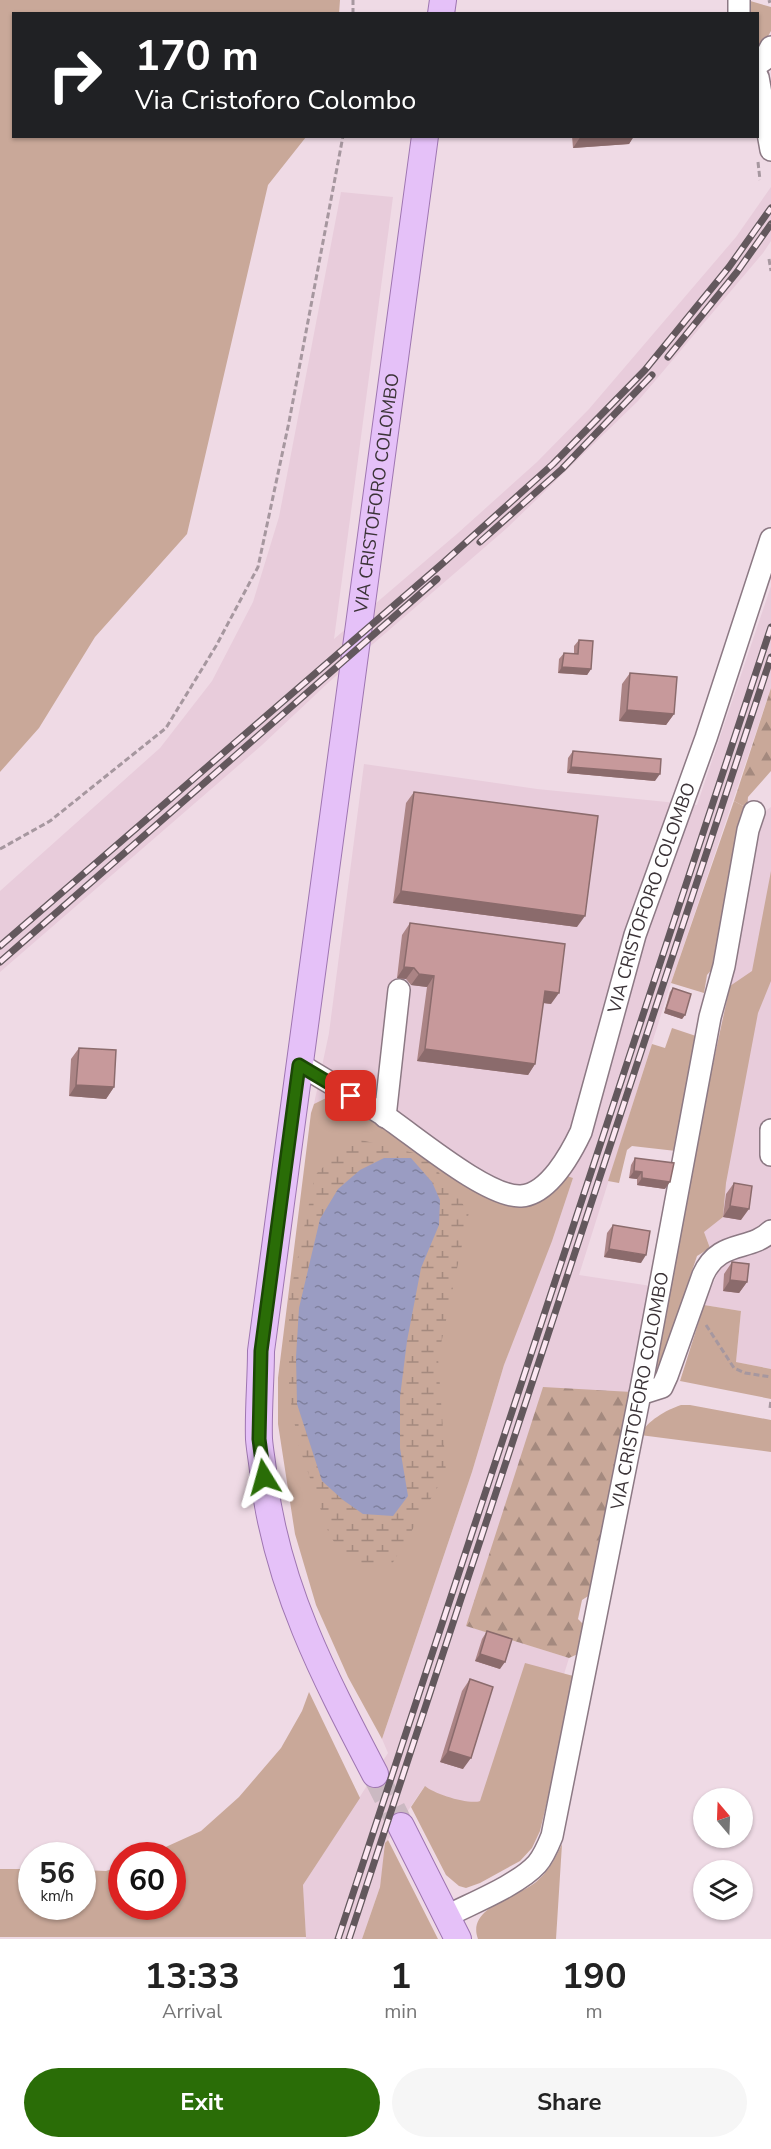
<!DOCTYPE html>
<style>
:root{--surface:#fff;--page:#f6f6f6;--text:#222;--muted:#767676;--accent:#2a6d07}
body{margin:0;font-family:"Nunito Sans",sans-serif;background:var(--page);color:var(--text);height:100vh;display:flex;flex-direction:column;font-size:22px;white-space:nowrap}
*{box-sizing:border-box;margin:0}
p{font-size:20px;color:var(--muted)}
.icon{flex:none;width:33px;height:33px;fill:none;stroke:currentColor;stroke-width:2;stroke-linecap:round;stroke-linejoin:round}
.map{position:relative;height:1939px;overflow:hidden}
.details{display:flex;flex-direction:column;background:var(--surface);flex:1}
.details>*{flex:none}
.hud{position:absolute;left:12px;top:12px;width:747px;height:126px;border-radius:0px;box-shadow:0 2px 4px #0004;background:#202124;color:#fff;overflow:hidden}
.needle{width:39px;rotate:341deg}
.controls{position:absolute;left:693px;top:1788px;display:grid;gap:12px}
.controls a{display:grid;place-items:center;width:60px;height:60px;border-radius:50%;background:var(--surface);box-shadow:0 2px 4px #0004;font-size:30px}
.speed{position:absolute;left:18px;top:1842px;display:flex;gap:12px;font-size:30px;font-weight:700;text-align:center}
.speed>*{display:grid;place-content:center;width:78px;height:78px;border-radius:50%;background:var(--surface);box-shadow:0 2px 4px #0004;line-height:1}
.speed small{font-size:15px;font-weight:400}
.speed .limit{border:9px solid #d22;background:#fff;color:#111}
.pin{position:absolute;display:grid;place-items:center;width:51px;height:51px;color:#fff;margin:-26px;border-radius:12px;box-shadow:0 3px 9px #0006}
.me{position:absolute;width:66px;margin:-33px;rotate:352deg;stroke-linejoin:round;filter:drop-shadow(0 0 4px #0008)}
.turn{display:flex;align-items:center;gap:21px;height:126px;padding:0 24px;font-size:27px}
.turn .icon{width:78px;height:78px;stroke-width:2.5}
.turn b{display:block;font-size:42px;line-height:51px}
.eta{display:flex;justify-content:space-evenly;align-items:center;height:102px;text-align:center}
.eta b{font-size:36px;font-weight:700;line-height:42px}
.primary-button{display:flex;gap:12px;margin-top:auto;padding:12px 24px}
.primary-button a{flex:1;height:69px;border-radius:36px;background:var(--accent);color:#fff;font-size:24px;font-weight:700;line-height:69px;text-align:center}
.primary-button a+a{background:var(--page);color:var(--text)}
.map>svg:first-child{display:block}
.built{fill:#e8ccdb}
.green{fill:#c9a899}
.forest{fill:url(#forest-firs)}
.wetland{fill:url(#wetland-marsh)}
.water{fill:url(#water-ripples)}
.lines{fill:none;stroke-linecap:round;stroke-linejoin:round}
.major-tunnel{stroke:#cbb9c2;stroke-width:26;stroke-dasharray:26 13;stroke-linecap:butt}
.minor-casing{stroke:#8c7984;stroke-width:24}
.major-casing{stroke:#9e75b1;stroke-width:28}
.path{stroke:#a6979f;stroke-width:3;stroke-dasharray:6 3;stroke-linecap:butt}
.minor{stroke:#fff;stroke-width:21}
.major{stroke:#e5c1f8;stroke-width:26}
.rail-casing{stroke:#63585d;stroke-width:7}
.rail{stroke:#fce7f2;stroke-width:4.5;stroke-dasharray:14;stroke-linecap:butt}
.wall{fill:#ab8485}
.shaded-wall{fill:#8b6b6c}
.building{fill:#c7999b;stroke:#8b6b6c;stroke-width:1.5}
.route-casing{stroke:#1b4705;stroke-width:15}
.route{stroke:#2a6d07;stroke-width:10}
.labels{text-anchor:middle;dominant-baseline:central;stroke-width:4.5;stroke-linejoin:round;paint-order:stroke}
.street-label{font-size:18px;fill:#3b3337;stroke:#fce7f2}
</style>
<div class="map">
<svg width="771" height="1939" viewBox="0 0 771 1939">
<defs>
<pattern id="forest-firs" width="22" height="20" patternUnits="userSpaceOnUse" patternTransform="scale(1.5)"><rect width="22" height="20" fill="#c9a899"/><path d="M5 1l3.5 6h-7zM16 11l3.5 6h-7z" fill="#a4897e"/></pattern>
<pattern id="wetland-marsh" width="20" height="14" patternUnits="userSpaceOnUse" patternTransform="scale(1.5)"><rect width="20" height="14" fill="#c9a899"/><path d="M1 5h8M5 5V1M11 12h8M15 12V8" fill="none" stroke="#a4897e"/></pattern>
<pattern id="water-ripples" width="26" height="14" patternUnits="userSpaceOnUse" patternTransform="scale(1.5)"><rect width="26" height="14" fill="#9a9cc2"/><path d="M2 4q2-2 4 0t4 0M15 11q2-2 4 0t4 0" fill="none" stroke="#7f809e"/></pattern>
</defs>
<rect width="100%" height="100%" fill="#efdae5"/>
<path class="built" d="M771,187V241L763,253L638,401L507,528L329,682L262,745L0,972V891L160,748L212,681L253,602L279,517L341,192L393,197L334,639L458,533L537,462L589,409L736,237Z
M771,586V688L671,983L579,1275L651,1286L632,1392L467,1626L569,1658L521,1814L503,1840L424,1787L386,1843L380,1887L362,1939H306L303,1885L388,1753L382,1739L472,1472L504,1365L573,1178L561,1174L503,1200L329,1096L314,1104L329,1033L364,764L537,789L697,805Z
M771,807V1369L736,1362L741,1311L704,1305L719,1270L686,1187L730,986L760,815Z"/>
<path class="green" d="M0,0H340L339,14H14V136L306,137L268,185L187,534L95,637L39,728L0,772Z
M747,0L771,7V31L759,52L758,14L748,13Z
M734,801L747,808L718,962L707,975L704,993L671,983Z
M771,871V981L758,1013L726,1183L723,1217L704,1232L710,1248L697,1256L657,1377H653L686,1187L730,986L752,971Z
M672,1028L696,1036L676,1151L632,1146L627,1150L619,1183L608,1181L652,1044L665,1048Z
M330,1096L339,1100L479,1187L503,1200L561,1174L573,1178L552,1241L504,1365L472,1472L382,1739L348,1677L316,1605L295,1534L278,1424V1378L311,1113L314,1104Z
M704,1305L741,1311L736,1362L771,1369V1399L680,1381Z
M681,1405H690L771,1420V1452L640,1435C647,1421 666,1410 681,1405Z
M525,1663L577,1677L540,1831L532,1848L520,1861L480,1883L466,1888L459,1886L446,1875L411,1807L425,1786C434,1794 469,1805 480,1801Z
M309,1692L360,1798L303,1885L306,1937H0V1869H31L32,1906H82L83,1870L106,1871L121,1866L122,1906H172V1856L148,1855L201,1831L239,1797L281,1748L302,1711Z
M388,1840L432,1927L438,1939H362L380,1887L385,1843Z
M562,1844L556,1939H478C466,1907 517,1898 536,1882C548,1872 555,1859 562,1844Z"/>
<path class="forest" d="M771,688V771L748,797L747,808L734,801Z
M543,1387L632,1392L593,1593L582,1600L578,1619L586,1627L580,1653L569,1658L466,1626Z"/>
<path class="wetland" d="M353,1138L426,1156L469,1212L438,1358L446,1473L392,1564L349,1565L329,1534L298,1443L289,1391V1300L315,1175Z"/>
<path class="water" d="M384,1158H411L432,1182L440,1200L439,1225L421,1268L407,1341L400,1397V1448L408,1496L393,1516L363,1514L343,1500L322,1481L297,1404L296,1357L299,1308L320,1219L338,1189L360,1170Z"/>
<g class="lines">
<path class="major-tunnel" d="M375,1774L401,1826"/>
<defs>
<g id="minor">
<path d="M739,0V14"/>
<path d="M758,64L764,60L771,47"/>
<path d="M758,77L771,150"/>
<path id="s1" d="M299,1064C328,1082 357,1098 385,1116C416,1137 488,1198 521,1196C549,1194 571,1153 581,1132L635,935L706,738L771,539"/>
<path d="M385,1117L399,990"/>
<path d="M771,1130V1155"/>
<path d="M640,1394L662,1387L667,1376L703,1275C719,1239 750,1252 771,1231"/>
<path id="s2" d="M447,1916C472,1903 518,1885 537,1864C544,1856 548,1846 552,1836L640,1394L710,1017L724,966L748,830L754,812"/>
</g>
<g id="major">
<path d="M441,14L443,0"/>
<path id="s3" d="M375,1774C325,1678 278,1589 264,1480C263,1466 260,1452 259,1439C258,1410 261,1380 261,1351L425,136"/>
<path d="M401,1826L458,1939"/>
</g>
</defs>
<use href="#minor" class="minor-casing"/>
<use href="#major" class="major-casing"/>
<path class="path" d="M768,2L771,1
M353,14V0
M758,162L760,180
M769,259L771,271
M0,849L50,821L166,728L216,646L258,567L289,422L343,136
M706,1325L734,1368L745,1373L771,1377
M770,1408L771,1400"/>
<use href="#minor" class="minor"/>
<use href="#major" class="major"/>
<defs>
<path id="rail" d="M668,357L737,272L771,224
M480,542L562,469L652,375
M0,946L443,563L553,464L645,370L729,267L771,208
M0,962L437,579
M338,1939L771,627
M349,1939L771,657"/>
</defs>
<use href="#rail" class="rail-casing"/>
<use href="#rail" class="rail"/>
</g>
<path class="wall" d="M572,136H634L629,144L573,148Z
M579,640L591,669L587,675L558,673L559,659L564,653H574V646Z
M630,673L674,714L666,725L619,721L622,684Z
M573,751L655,781L567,773L568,758Z
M414,792L577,927L393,903L406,803Z
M410,923L551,1004L543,1003L535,1064L528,1075L417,1061L427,987L411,985L406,979L397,978L402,935Z
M673,988L685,1015L682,1019L664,1013L670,992Z
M79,1048L114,1087L106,1099L69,1096L71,1059Z
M635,1158L665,1189L637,1185V1179L629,1178L631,1165Z
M734,1183L741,1220L723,1217L726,1194Z
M613,1225L641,1263L604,1257L607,1233Z
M732,1262L747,1282L739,1293L723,1291L724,1274Z
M487,1631L500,1669L475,1661L482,1639Z
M470,1679L463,1769L440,1762L462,1691Z"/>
<path class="shaded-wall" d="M581,136H634L629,144L573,148Z
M697,136H729L695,138Z
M562,667L591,669L587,675L558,673Z
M627,710L674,714L666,725L619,721Z
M571,767L660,774L655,781L567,773Z
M401,891L585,916L577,927L393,903Z
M404,967L414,968L406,979L397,978Z
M419,974L434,976L427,987L411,985Z
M545,991L559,993L551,1004L537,1002Z
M666,1009L685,1015L682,1019L664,1013Z
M425,1049L535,1064L528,1075L417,1061Z
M76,1085L114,1087L106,1099L69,1096Z
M634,1171L642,1172L637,1179L629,1178Z
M642,1178L670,1182L665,1189L637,1185Z
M730,1206L749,1209L741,1220L723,1217Z
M609,1249L646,1255L641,1263L604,1257Z
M730,1280L747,1282L739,1293L723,1291Z
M480,1654L505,1662L500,1669L475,1661Z
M448,1751L471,1758L463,1769L440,1762Z"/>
<path class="building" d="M579,640L593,641L591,669L562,667L564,653L578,654Z
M630,673L677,677L674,714L627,710Z
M573,751L661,759L660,774L571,767Z
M414,792L598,816L585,916L401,891Z
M410,923L565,944L559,993L545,991L535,1064L425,1049L434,976L419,974L414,968L404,967Z
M673,988L691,994L685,1015L666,1009Z
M79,1048L116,1050L114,1087L76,1085Z
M635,1158L674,1163L670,1182L642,1178V1172L634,1171Z
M734,1183L752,1186L749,1209L730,1206Z
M613,1225L650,1231L646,1255L609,1249Z
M732,1262L749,1264L747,1282L730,1280Z
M487,1631L512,1639L505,1662L480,1654Z
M470,1679L493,1687L471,1758L448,1751Z"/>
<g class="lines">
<defs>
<path id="route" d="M264,1477L259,1439L261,1351L299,1065L351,1096"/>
</defs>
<use href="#route" class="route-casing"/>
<use href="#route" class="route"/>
</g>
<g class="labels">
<g class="street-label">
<text stroke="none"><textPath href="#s3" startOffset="1311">VIA CRISTOFORO COLOMBO</textPath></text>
<text stroke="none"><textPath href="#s1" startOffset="596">VIA CRISTOFORO COLOMBO</textPath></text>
<text stroke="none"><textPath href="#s2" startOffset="590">VIA CRISTOFORO COLOMBO</textPath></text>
</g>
</g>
</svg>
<div class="controls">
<a><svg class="needle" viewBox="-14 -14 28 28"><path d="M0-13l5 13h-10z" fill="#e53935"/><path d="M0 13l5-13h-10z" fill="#767676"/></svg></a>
<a><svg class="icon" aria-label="layers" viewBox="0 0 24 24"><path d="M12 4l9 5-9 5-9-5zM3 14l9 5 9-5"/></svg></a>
</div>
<div class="speed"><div>56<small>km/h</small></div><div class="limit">60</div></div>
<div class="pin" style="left:351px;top:1096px;background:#d93025"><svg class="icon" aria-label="arrive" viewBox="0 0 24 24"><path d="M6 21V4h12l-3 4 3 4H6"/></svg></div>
<svg class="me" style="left:264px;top:1477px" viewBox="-20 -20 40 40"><path d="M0-17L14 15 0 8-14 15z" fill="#2a6d07" stroke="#fff" stroke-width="4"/></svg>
<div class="hud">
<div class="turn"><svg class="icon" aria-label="right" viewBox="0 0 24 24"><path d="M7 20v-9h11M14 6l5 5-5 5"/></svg><div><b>170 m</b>Via Cristoforo Colombo</div></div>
</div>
</div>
<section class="details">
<div class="eta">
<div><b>13:33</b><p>Arrival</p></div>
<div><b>1</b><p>min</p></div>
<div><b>190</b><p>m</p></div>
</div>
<div class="primary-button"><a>Exit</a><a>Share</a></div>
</section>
